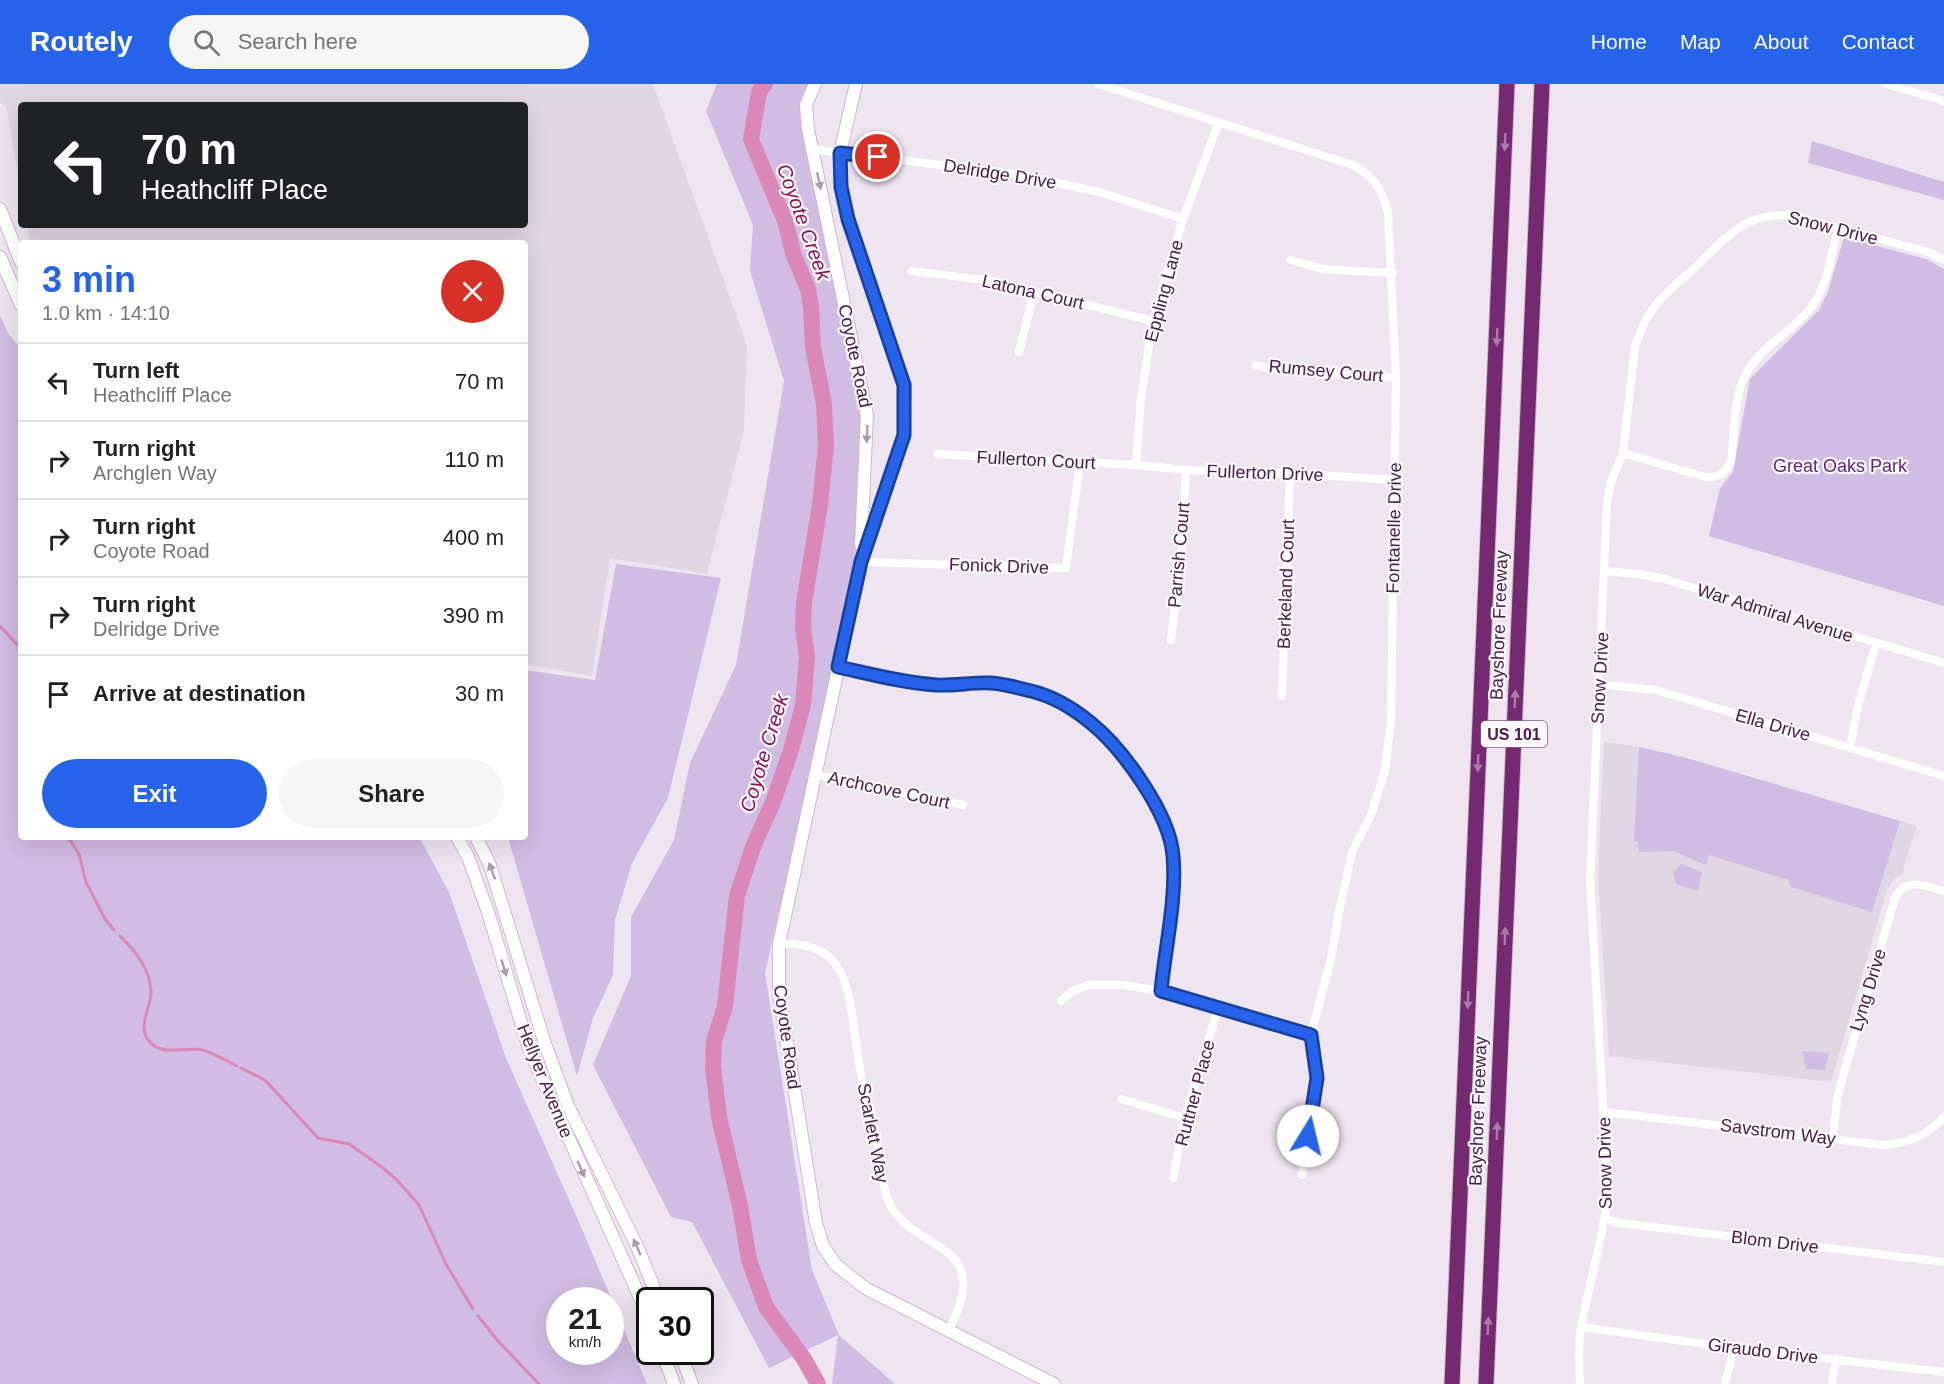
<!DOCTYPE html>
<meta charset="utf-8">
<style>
:root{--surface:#fff;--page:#f6f6f6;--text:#222;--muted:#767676;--line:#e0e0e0;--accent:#2563eb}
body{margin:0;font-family:Helvetica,sans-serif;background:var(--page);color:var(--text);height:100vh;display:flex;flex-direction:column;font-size:22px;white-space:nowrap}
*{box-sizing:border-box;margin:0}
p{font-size:20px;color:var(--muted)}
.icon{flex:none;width:33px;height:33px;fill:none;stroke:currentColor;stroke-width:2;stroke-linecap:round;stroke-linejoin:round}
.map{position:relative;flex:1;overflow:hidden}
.sheet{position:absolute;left:18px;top:156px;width:510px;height:600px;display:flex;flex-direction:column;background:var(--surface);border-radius:6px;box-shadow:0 6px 24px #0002}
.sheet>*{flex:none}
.hud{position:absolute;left:18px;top:18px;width:510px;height:126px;border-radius:6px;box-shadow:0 6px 24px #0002;background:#202124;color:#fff;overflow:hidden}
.speed{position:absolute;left:546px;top:1203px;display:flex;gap:12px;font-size:30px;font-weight:700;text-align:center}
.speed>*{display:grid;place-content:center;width:78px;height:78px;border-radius:50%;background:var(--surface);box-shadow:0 6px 24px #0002;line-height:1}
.speed small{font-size:15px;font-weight:400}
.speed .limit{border:3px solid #111;border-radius:9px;background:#fff;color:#111}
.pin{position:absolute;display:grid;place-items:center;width:51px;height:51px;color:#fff;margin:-26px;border:3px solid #fff;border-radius:50%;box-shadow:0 2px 6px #0007}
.me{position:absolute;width:66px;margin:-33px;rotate:9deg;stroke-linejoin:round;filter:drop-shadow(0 0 4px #0008)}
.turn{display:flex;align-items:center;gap:21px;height:126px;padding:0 24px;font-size:27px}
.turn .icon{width:78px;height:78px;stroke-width:2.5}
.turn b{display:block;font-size:42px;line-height:51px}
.round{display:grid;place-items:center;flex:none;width:63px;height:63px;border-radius:32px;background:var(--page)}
.overview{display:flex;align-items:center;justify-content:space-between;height:102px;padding:0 24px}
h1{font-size:36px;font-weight:700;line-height:45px;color:var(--accent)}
.button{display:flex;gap:12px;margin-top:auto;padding:12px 24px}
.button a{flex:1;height:69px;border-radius:36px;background:var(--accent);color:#fff;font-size:24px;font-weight:700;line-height:69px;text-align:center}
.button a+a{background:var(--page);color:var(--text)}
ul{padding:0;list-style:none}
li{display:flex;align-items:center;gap:18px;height:78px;padding:0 24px;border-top:2px solid var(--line)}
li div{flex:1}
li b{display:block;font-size:22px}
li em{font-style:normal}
header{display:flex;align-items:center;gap:36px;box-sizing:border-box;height:84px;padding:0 30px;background:var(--accent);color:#fff}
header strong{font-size:28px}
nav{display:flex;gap:33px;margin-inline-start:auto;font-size:21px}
.search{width:420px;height:54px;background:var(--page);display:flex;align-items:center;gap:15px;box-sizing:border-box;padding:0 21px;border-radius:33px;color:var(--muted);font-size:22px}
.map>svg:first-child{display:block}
.built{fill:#e1d6e4}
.green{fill:#d1bce3;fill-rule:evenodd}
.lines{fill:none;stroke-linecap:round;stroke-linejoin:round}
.stream{stroke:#db87b8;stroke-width:3}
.river{stroke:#db87b8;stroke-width:16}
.secondary-casing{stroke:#ceb7d1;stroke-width:14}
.highway-casing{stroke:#cbc1cb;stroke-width:17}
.street{stroke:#fff;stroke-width:8}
.secondary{stroke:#fff;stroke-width:12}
.highway{stroke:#752971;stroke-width:15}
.oneway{fill:#aa7ba8}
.oneway2{fill:#ab9bab}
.route-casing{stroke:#184099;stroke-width:15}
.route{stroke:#2563eb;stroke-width:10}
.labels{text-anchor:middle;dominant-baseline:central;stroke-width:4.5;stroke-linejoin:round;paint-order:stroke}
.shield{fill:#faf7fb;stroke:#7b617c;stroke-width:1.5}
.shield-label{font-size:16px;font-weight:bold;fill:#452145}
.street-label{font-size:18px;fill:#452145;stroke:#faf7fb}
.park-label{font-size:18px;fill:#612681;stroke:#faf7fb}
.water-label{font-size:20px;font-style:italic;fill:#891256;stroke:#faf7fb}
</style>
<header>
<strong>Routely</strong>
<div class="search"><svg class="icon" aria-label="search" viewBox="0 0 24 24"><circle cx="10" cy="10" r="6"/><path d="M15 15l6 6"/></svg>Search here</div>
<nav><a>Home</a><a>Map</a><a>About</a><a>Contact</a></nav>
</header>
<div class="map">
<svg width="1944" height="1300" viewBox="0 0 1944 1300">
<rect width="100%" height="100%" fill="#eee5f0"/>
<path class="built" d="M0,0H653L747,261L744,346L707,490L610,474L592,592L525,580V159H30L27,141H525V21H21V107L6,22L0,19Z
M1604,658L1632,662L1683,673L1917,742L1903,785L1904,789L1894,795L1887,806L1831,998L1609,972L1598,789Z"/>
<path class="green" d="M717,0H809L800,23L861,329L855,478L823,632L765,889L812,1186L839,1251L895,1300H832L838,1251L769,1284L692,1138L671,1133L593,981L631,892V833L674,756L690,679L736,581L784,297L750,187L753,141L706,27Z
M1812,57L1944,98V116L1808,79Z
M1844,153L1926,175L1944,185V522L1709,452L1720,404L1733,388L1750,295L1819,226L1828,208Z
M0,231L8,249L21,265V753H419L449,808L506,974L582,1145L647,1300H0ZM560,1216H610V1268H560Z
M616,480L721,494L668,714L632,779L615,836L613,891L593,934L577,992L508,753H525V586L595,596Z
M1639,663L1683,673L1900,737L1872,828L1791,803L1788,796L1709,771L1706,781L1673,767L1639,768L1638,758L1634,757Z
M1681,780L1702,788L1698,807L1676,800L1673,789Z
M1802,967L1829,969L1825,986L1806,985Z"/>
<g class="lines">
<path class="stream" d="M0,542L21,565
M68,753L79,770L86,798L105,835L114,846
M120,852C136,868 150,884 151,908C151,926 134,945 153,961C165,971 188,963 203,966C215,970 226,976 237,982
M241,984L265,996L318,1054L349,1060L383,1084L398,1097L419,1121L446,1180L473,1225
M478,1232L498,1257L539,1300"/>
<path class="river" d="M765,0L759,8L751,55L785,137L794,172L808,205L811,223L813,263L824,320L826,361L820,421L804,519L803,544L807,573L803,621L791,666L773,718L753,763L737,812L725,922L714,957L713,983L719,1033L740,1122L749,1176L766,1223L804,1275L818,1300"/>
<defs>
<path id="secondary" d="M815,0L806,21L808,45L867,331L861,461
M856,0L840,69L841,103L848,135L905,301L904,351L861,478L779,860V910L816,1139L823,1162L836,1181L865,1204L1054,1300
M0,125L21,178
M0,173L21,221
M457,753L468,773L488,828L529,965L650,1236
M476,753L490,781L545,960L568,1022L637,1162L659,1216
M662,1268L674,1300
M680,1268L692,1300"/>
<path id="highway" d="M1452,1300L1507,0
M1486,1300L1542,0"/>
</defs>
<use href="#secondary" class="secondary-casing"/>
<use href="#highway" class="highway-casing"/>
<path class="street" d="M1098,0L1353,81C1376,95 1380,102 1388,128L1396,293L1391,637L1385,687L1371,731L1352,768L1340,823L1331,874L1311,951L1317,994L1302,1091
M1886,0L1944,17
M812,65L1021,91L1099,108L1183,135
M1291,176L1323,185L1393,189
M911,187L993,197L1153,237
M1019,268L1034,208
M1256,281L1278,287L1396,293
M1623,369L1705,393C1719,394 1725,390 1731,377C1734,352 1734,318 1743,296C1755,266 1789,250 1809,226C1827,205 1831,171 1838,145
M937,370L1136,381L1186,386L1290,389L1394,396
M1136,381L1141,313L1153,237L1183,135L1219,38
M861,478L1066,484L1080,378
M1604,487L1638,490L1664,495L1944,579
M1171,556L1181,471L1186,386
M838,583C869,589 901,597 932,601C952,603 971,598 991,599C1004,600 1019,604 1031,607C1052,612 1074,625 1091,639C1122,665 1170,730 1173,772C1176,813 1165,865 1161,907
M1599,600L1656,606L1944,692
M1282,612L1290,389
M1850,664L1858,622L1876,559
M815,691L963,721
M779,860C800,859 823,862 836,881C852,903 852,938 857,964C859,979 861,995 865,1009C867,1018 871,1026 873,1035C879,1059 879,1084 885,1107C902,1174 1001,1148 948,1247
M1061,917L1071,908L1088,901H1123L1161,907L1311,951
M1121,1015L1185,1034
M1605,1028L1882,1061C1908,1059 1926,1053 1944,1033
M1833,1054L1837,1016L1843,992L1895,814C1907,792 1925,802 1944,807
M1173,1094L1185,1034L1218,925
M1606,1135L1619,1139L1944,1178
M1581,1243L1734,1264L1944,1288
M1580,1300C1579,1281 1578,1262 1581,1244C1589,1199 1603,1155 1608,1110L1590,796L1607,418L1611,398L1623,369L1635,263C1639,251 1643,239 1650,229C1662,211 1680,197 1696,183C1711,168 1727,151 1745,140C1759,132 1775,131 1790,131L1928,168L1944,176
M1725,1300L1734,1264
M1832,1300L1836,1275"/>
<use href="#secondary" class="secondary"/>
<use href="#highway" class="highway"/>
</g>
<defs><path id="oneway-solid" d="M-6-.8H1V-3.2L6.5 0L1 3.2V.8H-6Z" transform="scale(1.5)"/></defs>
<g class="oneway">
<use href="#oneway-solid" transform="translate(1505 58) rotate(92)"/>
<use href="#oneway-solid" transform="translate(1497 253) rotate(92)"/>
<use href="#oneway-solid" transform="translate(1515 615) rotate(-88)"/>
<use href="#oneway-solid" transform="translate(1478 679) rotate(92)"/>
<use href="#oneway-solid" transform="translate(1505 852) rotate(-88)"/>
<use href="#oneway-solid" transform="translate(1468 916) rotate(92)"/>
<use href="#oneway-solid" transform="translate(1497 1047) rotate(-88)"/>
<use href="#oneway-solid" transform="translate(1488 1242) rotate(-88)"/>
</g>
<g class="oneway2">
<use href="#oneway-solid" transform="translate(819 97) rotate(78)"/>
<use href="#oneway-solid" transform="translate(867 350) rotate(93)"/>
<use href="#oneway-solid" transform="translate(492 787) rotate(-110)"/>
<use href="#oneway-solid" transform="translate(504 884) rotate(73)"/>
<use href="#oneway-solid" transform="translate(581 1085) rotate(66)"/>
<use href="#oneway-solid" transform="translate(637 1163) rotate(-114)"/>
</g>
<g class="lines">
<defs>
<path id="route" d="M878,73L840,69L841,103L848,135L904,301V351L861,478L838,583C870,590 904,599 936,601C955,602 973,598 991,599C1004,600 1019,604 1031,607C1052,612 1074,625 1091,639C1123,665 1170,730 1173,772C1177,813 1165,865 1161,907L1311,951L1317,994L1308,1052"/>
</defs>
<use href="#route" class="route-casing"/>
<use href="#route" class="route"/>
</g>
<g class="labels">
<rect class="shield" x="1481" y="637" width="66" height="26" rx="4.5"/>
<g class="shield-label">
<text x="1514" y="650">US 101</text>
</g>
<g class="street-label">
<text transform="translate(1000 90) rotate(9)">Delridge Drive</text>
<text transform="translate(1833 144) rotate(14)">Snow Drive</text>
<text transform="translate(1164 207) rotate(-75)">Eppling Lane</text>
<text transform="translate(1033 208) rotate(13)">Latona Court</text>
<text transform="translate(855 272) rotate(78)">Coyote Road</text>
<text transform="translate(1326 287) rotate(5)">Rumsey Court</text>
<text transform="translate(1036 376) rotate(3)">Fullerton Court</text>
<text transform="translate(1265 389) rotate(2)">Fullerton Drive</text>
<text transform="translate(1394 444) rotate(-89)">Fontanelle Drive</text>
<text transform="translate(1179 471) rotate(-85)">Parrish Court</text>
<text transform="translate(999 482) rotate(2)">Fonick Drive</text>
<text transform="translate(1286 500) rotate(-88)">Berkeland Court</text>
<text transform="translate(1775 529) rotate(17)">War Admiral Avenue</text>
<text transform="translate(1499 541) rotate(-88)">Bayshore Freeway</text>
<text transform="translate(1600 594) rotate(-87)">Snow Drive</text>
<text transform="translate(1773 641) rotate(16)">Ella Drive</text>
<text transform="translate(889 706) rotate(12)">Archcove Court</text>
<text transform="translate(1868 906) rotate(-73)">Lyng Drive</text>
<text transform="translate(787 953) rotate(82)">Coyote Road</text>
<text transform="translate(545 997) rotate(68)">Hellyer Avenue</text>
<text transform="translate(1195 1009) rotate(-75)">Ruttner Place</text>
<text transform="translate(1478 1027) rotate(-88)">Bayshore Freeway</text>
<text transform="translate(1778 1048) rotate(7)">Savstrom Way</text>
<text transform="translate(873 1049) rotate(79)">Scarlett Way</text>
<text transform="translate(1605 1079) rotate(-91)">Snow Drive</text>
<text transform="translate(1775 1158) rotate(7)">Blom Drive</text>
<text transform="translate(1763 1267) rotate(7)">Giraudo Drive</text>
</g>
<g class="park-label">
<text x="1840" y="382">Great Oaks Park</text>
</g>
<g class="water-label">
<text transform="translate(804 138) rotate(70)">Coyote Creek</text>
<text transform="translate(764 669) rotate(-73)">Coyote Creek</text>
</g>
</g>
</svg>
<div class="speed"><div>21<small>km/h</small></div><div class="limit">30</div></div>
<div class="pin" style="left:878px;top:73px;background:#d93025"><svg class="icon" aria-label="arrive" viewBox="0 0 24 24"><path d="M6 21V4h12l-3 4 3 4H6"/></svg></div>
<svg class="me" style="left:1308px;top:1052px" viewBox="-20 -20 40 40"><circle r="19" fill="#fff"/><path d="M0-13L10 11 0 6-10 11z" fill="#2563eb"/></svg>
<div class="hud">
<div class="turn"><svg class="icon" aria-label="left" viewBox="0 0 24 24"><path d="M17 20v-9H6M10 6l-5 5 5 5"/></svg><div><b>70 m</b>Heathcliff Place</div></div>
</div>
<section class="sheet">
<div class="overview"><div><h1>3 min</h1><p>1.0 km · 14:10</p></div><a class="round" style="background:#d93025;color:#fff"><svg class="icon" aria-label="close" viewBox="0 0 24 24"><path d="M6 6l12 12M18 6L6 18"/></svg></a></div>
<ul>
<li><svg class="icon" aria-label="left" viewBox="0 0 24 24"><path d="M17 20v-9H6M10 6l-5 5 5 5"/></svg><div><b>Turn left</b><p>Heathcliff Place</p></div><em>70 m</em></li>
<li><svg class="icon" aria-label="right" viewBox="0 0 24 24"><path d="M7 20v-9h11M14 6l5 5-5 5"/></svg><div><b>Turn right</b><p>Archglen Way</p></div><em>110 m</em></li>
<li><svg class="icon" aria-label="right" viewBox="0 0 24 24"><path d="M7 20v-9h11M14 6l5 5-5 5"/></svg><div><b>Turn right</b><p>Coyote Road</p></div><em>400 m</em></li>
<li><svg class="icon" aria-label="right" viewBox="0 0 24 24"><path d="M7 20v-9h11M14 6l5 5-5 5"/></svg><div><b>Turn right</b><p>Delridge Drive</p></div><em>390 m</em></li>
<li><svg class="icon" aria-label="arrive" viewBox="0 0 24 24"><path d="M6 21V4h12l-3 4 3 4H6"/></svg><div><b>Arrive at destination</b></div><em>30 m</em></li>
</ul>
<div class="button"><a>Exit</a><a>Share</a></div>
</section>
</div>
